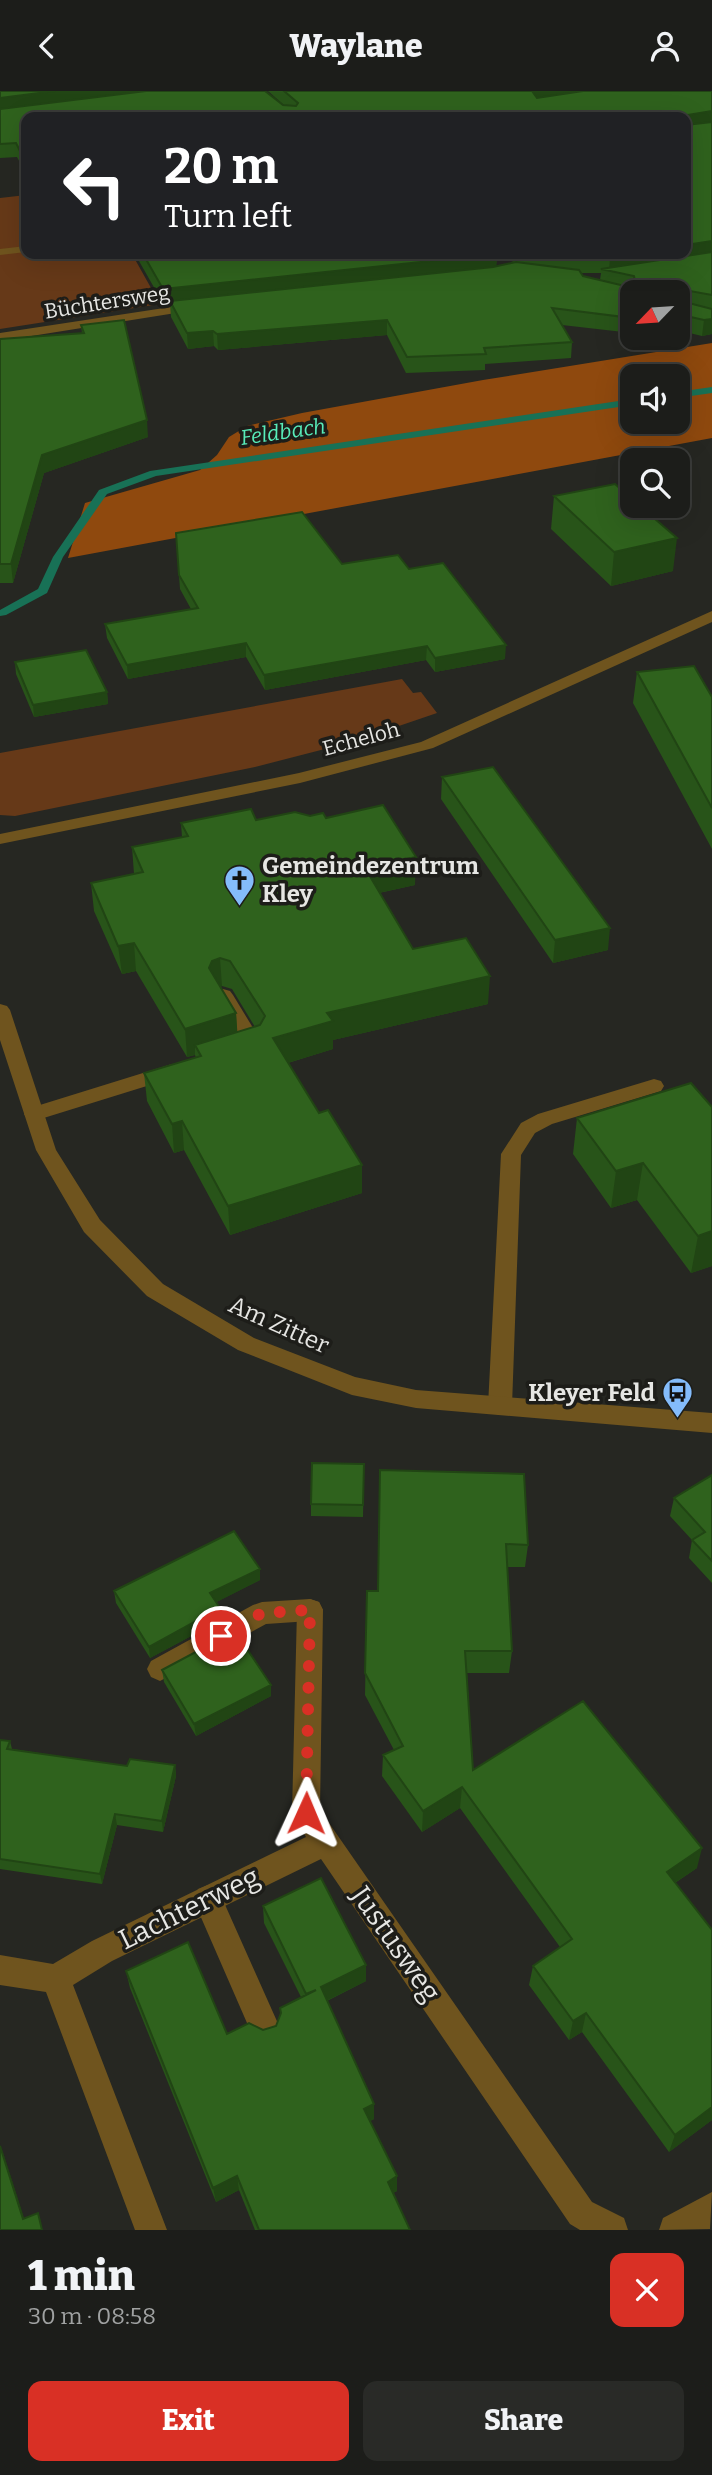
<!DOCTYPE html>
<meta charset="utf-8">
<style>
:root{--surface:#1c1d1a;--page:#292a27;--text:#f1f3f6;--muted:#a0a2a2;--line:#3a3b39;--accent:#d93025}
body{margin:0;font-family:Bitter,serif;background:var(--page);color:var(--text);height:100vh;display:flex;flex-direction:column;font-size:26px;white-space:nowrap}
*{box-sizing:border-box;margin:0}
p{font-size:23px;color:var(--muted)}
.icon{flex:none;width:38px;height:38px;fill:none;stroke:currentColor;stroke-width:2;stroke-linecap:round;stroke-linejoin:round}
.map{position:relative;height:2139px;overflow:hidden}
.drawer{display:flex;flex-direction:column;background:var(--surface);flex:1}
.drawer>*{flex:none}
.banner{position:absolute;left:21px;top:21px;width:670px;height:147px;border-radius:14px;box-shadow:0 7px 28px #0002,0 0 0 2px var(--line);background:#202124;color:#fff;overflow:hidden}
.needle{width:46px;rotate:245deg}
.fabs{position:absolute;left:620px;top:189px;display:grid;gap:14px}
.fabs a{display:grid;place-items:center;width:70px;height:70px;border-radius:14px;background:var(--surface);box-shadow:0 7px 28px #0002,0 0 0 2px var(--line);font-size:35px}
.pin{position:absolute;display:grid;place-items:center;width:60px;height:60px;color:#fff;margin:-30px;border:4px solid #fff;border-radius:50%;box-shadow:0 2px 7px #0007}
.me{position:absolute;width:77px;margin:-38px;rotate:1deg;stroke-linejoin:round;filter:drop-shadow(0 0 5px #0008)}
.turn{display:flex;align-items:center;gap:24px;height:147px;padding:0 28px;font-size:32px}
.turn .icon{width:91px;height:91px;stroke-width:2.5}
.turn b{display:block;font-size:49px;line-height:60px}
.round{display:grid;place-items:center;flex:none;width:74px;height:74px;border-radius:14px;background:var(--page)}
.overview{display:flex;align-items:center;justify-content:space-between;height:119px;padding:0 28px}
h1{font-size:42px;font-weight:800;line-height:52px}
.cta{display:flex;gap:14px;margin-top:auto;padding:14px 28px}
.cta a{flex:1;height:80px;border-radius:14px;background:var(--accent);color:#fff;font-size:28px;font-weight:800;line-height:80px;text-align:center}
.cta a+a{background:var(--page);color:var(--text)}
header{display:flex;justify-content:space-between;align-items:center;height:91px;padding:0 28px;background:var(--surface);font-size:32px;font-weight:800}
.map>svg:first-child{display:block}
.green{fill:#663918}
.forest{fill:#8f490e;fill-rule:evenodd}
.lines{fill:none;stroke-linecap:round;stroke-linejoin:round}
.stream{fill:#187156;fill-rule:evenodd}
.lane{fill:#6f541e;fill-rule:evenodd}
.street{fill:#6f541e;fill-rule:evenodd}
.wall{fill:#285419;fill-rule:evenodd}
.shaded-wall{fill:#214514}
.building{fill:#2f621d;stroke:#214514;stroke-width:2}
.route{stroke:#d93025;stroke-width:12;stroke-dasharray:0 21.6}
.labels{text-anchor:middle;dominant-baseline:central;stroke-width:7;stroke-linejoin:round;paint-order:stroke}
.far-street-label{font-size:21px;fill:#e6e6e3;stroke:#1d1d19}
.far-water-label{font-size:21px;font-style:italic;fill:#58ecba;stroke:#1d1d19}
.poi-label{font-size:24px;font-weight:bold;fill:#e6e6e3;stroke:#1d1d19;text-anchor:start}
.street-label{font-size:24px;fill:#e6e6e3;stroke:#1d1d19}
.near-street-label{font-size:28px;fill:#e6e6e3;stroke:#1d1d19}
</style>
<header><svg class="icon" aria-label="back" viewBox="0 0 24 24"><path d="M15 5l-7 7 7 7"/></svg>Waylane<svg class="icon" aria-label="person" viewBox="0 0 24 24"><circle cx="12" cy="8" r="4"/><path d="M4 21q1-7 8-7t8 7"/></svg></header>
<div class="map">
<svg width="712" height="2139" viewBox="0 0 712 2139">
<rect width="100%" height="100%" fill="#262722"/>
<path class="green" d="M26,104V163H132L160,213L0,238V107Z
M402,588L413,602L421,601L437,622L352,651L255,676L15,725L0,724V662Z"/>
<path class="forest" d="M712,252V347L68,467L85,412L200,379L217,364L229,346L247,335L302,322L483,289ZM632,285H677V331H632Z"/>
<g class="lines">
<path class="stream" d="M712,296V302L677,307V301Z
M632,308V314L156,385L107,403L63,466L47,502L6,524L0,525V519L38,498L53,466L99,399L150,380Z"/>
<path class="lane" d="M26,155V161L0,164V158Z
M223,898L230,900L233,904L264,955L261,960L246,964L239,962L236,957L242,952L213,904L216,900Z
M172,973L179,975L182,980L179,985L34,1030L27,1028L24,1023L27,1018Z
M654,988L661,990L664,995L661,1000L552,1033L535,1042L521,1064L512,1315L508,1322L500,1324L492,1322L488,1315L501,1063L521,1032L538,1023Z
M310,1508L319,1511L323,1519L319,1527L310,1530L266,1533L160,1590L151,1586L147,1578L151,1570L253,1514L262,1511Z
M208,1794L218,1798L280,1937L276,1948L265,1952L254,1948L193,1808L198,1798Z"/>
<path class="street" d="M197,212L203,216L201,218L0,250V242Z
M712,520V531L433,657L300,692L0,753V743L299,682L421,651Z
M0,913L7,915L10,919L56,1059L100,1129L163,1193L254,1247L355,1286L416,1299L712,1322V1342L416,1317L352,1304L238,1259L147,1205L84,1141L36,1059L0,949Z
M310,1508L319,1511L323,1519L320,1719L592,2111L624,2127L628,2139H580L570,2133L321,1768L112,1870L73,1894L167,2139H135L46,1901L0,1894V1864L53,1873L92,1850L306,1746L292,1722L297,1519L301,1511Z
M712,2101L710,2138L659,2139L663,2127Z"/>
</g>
<path class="wall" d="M0,0L285,15L268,0H712V243L702,245L677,239V201H632V242L562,234L572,251L571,267L485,273V279L406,282L387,244L218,259L214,255L188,258L171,226L170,213L164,214L135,163H686L26,26V83L17,66L0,67ZM497,165L514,171L496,176ZM581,182H601L600,189L583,185Z
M81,234L148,346L44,382L13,492H0V248L82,242Z
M554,405L673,480L611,495L551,438Z
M176,442L342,473L409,478L505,568L435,581L426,569L265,599L246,566L128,588L107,547L105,533L191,518L180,498Z
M15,571L107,601L108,613L34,626L16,583Z
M637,581L712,606V758L633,612Z
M442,686L608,859L553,872L441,708Z
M310,725L326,727L415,794L379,802L413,858L488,913L333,949V958L288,972L319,1022L362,1074V1102L230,1144L184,1059L174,1062L147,1010L144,982L196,967L195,964L187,966L136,880L122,883L94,820L91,792L134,783L132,756L182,746L181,732L256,729ZM222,895L232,898L255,936L237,941L236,922L220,896Z
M712,1016V1175L691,1182L637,1109L611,1117L573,1063L577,1027Z
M364,1373L363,1426L311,1425V1413Z
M380,1379L528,1454L525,1476H507L512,1560L509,1582H467L473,1679L697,1777L675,1792L712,1839V2029L669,2061L582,1941L569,1949L529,1894L533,1875L560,1856L460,1717L422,1741L382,1685L383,1664L394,1659L365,1604L367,1500H378Z
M712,1384V1492L689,1467L692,1449L670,1425L674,1407Z
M260,1478V1489L216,1511L221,1529L150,1567L116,1512L114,1500Z
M162,1579L271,1594V1605L196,1645L164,1591Z
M0,1649L10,1650L12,1658L127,1675L175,1674L176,1685L163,1741L117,1734L102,1793L0,1778Z
M263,1815L366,1874V1890L327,1910L374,2028L370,2030L397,2100L393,2102L410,2139H255L239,2099L216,2111L130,1897L126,1880L227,1943L263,1939L276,1935L280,1924V1917L301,1906L264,1832Z"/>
<path class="shaded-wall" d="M55,0H166L0,20V7Z
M532,0H612L531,14Z
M712,20V33L686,37L687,24Z
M712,150V161L609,180L610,166L632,163H686V154Z
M497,163L496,179L170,210V213L164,214L163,198Z
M712,228V243L702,245L704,229Z
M387,229V244L218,259L217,243Z
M213,240L214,255L188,258L187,242Z
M147,329L148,346L44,382L13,492L11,473L42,364Z
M677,447L673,480L611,495L614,461Z
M246,552V566L128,588L127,574Z
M506,554L505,568L435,581V567Z
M427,555L426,569L265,599L264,584Z
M107,601L108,613L34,626L33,614Z
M416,766L415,794L364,805L365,777Z
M610,837L608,859L553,872L555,849Z
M134,852L136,880L122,883L118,855Z
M220,867L222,895L214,898L209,877L212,870Z
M490,885L488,913L333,949V958L274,976L273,947L327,922Z
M236,922L238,950L195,954V964L187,966L185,938Z
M182,1030L184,1059L174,1062L172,1033Z
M643,1072L637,1109L611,1117L616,1080Z
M362,1074V1102L230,1144L228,1115Z
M712,1140V1175L691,1182L698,1145Z
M260,1478V1489L211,1514L210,1502Z
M220,1517L221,1529L150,1567L149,1556Z
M271,1594V1605L196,1645L194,1633Z
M175,1674L176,1685L163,1741L162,1730Z
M462,1696L460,1717L422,1741L423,1720Z
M115,1723L117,1734L102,1793L100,1783Z
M702,1757L697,1777L661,1801L667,1781Z
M366,1874V1890L322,1912L321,1896Z
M586,1922L582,1941L569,1949L573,1930Z
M374,2013V2028L364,2033V2018Z
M712,2016V2029L669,2061L675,2044Z
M0,2052L28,2139L23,2128Z
M237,2085L239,2099L216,2111L213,2097Z
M397,2085V2100L388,2105V2091Z"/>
<path class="building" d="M0,0H55L0,7Z
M146,0H265L283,14L296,15L298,12L284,0H532L537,7L583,0H712V20L687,24L686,33V26H26V72L16,52L0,53V18Z
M712,31V150L686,154V34Z
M712,161V204L679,198L676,201H632V227L552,217L572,251L484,257L486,263L407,266L387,229L217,243L213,240L187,242L170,210L493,176L516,171L579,179L583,185L633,197L636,195L634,185L601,178Z
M143,163H497L163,198Z
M537,163H632L610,166L569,167Z
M677,209L712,218V228L704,229L677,223Z
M124,229L147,329L42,364L11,473H0V248L84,242L81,234Z
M615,393L632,408V415H640L677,447L614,461L554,405Z
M302,421L342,473L398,464L409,478L443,472L506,554L435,567L427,555L264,584L246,552L127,574L105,533L198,517L179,484L176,442Z
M86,559L107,601L33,614L15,571Z
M694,575L712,606V717L637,581Z
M493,676L610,837L555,849L442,686Z
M383,714L416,766L365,777L413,858L466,847L490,885L327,922L333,930L273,947L319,1022L328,1019L362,1074L228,1115L182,1030L172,1033L144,982L201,965L195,954L260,934L265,925L230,870L220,867L212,870L209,877L236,922L185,938L134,852L118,855L91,792L143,781L132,756L188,745L181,732L251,718L256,729L295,721L310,725L323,722L326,727Z
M691,992L712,1016V1140L698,1145L643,1072L616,1080L577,1027Z
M312,1372L364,1373L363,1414L311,1413Z
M380,1379L524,1383L528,1454L506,1453L512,1560H465L473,1679L583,1610L702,1757L667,1781L712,1839V2016L675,2044L586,1922L573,1930L533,1875L572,1848L462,1696L423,1720L383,1664L403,1655L365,1582L367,1500H378Z
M712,1384V1470L692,1449L705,1441L674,1407Z
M234,1440L260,1478L210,1502L220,1517L149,1556L114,1500Z
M235,1540L271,1594L194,1633L162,1579Z
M0,1649L10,1650L7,1658L127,1675L130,1668L175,1674L162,1730L115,1723L100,1783L0,1768Z
M321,1787L366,1874L321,1896L374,2013L364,2018L397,2085L388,2091L410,2139H259L237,2085L213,2097L126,1880L188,1851L227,1943L249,1932L263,1939L276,1935L281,1922L280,1917L316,1899L306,1903L263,1815Z
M0,2055L23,2128L38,2122L42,2139H0Z"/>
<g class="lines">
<path class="route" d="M221,1545L262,1522L310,1519L306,1722"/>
</g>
<defs>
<symbol id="church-pin" viewBox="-11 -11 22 30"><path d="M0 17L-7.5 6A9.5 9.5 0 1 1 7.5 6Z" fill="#84bcfb" stroke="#1d1d19"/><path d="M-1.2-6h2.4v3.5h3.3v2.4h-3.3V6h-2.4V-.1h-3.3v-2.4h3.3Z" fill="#111"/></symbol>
<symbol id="bus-pin" viewBox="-11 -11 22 30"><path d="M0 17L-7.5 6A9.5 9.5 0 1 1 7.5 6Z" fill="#84bcfb" stroke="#1d1d19"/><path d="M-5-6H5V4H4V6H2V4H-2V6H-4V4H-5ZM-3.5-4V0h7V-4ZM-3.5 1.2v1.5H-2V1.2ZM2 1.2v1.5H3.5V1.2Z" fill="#111"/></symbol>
</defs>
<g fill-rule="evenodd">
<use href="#church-pin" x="222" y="772" width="35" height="47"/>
<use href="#bus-pin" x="660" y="1284" width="35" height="47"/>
</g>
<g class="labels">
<g class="far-street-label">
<text transform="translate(107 211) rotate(-9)">Büchtersweg</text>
<text transform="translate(361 648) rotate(-15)">Echeloh</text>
</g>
<g class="far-water-label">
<text transform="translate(283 341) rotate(-8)">Feldbach</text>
</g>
<g class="poi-label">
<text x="262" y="775">Gemeindezentrum<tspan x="262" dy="28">Kley</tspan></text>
<text x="655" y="1302" text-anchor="end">Kleyer Feld</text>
</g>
<g class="street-label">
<text transform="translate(279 1234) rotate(24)">Am Zitter</text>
</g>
<g class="near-street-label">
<text transform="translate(189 1817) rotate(-26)">Lachterweg</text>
<text transform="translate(396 1853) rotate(55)">Justusweg</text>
</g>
</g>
</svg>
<div class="fabs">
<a><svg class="needle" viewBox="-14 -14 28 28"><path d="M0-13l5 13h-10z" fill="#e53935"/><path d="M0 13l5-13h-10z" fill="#a0a2a2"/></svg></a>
<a><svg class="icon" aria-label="sound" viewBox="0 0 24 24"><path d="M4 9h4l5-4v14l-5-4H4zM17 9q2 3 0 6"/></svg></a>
<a><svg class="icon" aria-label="search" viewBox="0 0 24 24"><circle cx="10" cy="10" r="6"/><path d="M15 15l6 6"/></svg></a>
</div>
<div class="pin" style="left:221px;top:1545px;background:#d93025"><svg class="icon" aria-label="arrive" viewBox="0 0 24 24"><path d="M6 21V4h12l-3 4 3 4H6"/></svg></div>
<svg class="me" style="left:306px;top:1722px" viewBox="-20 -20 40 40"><path d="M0-17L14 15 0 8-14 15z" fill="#d93025" stroke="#fff" stroke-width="4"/></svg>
<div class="banner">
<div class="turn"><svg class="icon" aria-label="left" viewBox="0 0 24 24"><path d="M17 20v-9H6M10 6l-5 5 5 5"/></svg><div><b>20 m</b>Turn left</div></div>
</div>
</div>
<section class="drawer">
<div class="overview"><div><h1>1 min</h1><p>30 m · 08:58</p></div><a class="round" style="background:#d93025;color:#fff"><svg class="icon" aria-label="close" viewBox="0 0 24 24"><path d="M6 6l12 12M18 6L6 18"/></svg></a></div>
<div class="cta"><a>Exit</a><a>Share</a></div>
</section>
